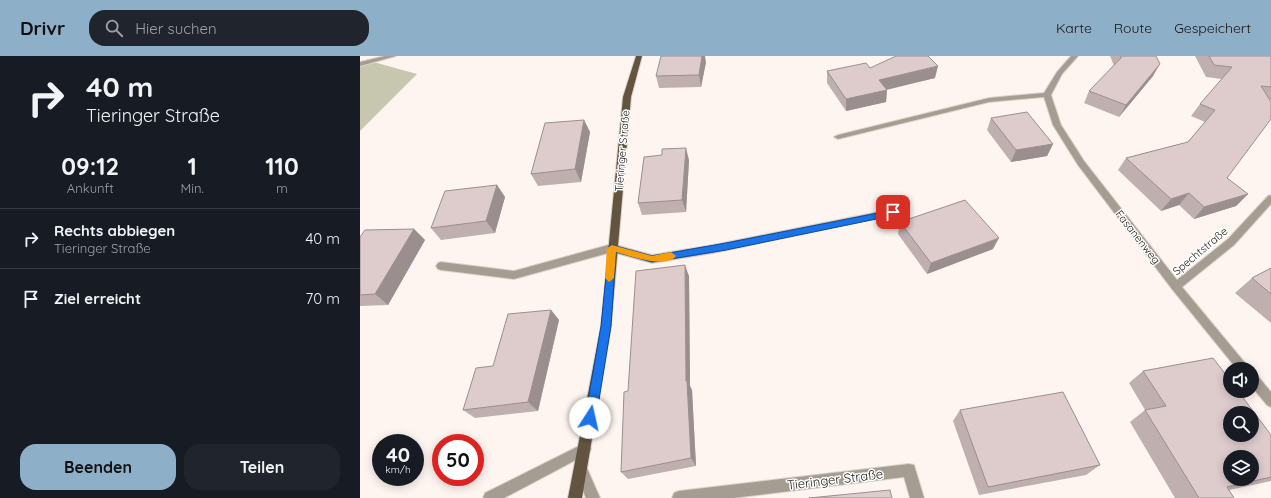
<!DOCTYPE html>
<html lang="de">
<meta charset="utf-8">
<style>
:root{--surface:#171b24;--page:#20242c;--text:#f1f3f6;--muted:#9ea1a6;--line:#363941;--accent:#8eafc8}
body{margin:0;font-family:Quicksand,sans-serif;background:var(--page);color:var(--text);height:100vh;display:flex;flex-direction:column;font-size:15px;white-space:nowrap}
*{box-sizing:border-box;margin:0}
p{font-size:13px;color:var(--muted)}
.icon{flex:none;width:22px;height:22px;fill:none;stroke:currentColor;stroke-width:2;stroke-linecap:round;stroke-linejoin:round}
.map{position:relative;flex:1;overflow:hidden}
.drawer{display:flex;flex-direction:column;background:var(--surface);width:360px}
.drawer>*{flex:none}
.top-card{background:#171b24;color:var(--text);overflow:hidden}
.buttons{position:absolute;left:863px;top:306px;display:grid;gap:8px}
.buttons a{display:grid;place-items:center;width:36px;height:36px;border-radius:50%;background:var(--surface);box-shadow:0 2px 10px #0003;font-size:20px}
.speed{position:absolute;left:12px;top:378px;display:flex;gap:8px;font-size:20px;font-weight:700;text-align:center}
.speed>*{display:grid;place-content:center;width:52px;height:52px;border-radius:50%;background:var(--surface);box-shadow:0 2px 10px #0003;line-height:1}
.speed small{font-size:10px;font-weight:400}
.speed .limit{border:6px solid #d22;background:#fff;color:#111}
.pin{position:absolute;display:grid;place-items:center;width:34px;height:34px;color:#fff;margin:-17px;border-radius:8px;box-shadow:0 2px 6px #0006}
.me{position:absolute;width:44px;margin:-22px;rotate:10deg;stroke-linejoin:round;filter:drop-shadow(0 0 3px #0008)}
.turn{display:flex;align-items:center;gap:14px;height:84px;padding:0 20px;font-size:18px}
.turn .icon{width:52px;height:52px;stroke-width:2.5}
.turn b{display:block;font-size:28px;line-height:34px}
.eta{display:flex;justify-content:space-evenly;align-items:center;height:68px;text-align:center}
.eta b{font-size:24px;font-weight:800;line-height:28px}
.button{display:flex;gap:8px;margin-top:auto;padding:8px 20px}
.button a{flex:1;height:46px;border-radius:16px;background:var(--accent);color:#111;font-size:16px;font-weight:800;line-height:46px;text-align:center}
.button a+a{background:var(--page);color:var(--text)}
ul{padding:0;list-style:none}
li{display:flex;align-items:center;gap:12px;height:60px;padding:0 20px;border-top:1px solid var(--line)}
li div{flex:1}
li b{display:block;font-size:15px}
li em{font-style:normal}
header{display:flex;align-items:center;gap:24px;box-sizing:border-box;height:56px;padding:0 20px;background:var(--accent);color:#111}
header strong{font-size:19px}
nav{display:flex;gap:22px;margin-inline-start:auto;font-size:14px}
.search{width:280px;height:36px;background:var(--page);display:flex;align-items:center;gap:10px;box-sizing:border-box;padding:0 14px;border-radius:16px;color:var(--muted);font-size:15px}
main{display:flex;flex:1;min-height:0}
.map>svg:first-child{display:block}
.green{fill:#c7c7af}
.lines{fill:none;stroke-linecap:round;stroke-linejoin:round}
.minor-casing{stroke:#dbd2cd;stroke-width:2}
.major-casing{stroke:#dbd2cd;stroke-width:2}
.minor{fill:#a69d92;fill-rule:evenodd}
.major{fill:#635440;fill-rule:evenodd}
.wall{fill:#bfafaf}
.shaded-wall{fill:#9b8e8f}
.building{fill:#decbcc;stroke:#9b8e8f;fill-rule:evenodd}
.route{fill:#1a73e8;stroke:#114b97}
.slow{fill:#f59e0b}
.labels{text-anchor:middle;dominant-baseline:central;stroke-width:3;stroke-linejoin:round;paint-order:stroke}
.street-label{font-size:11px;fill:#1f1917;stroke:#fff}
.near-street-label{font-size:13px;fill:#1f1917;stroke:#fff}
</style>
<header>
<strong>Drivr</strong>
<div class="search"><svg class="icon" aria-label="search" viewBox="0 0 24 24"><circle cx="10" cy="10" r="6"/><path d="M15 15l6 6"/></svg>Hier suchen</div>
<nav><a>Karte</a><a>Route</a><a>Gespeichert</a></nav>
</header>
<main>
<section class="drawer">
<div class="top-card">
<div class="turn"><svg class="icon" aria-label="right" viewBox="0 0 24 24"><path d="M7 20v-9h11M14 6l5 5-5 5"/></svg><div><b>40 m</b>Tieringer Straße</div></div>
</div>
<div class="eta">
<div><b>09:12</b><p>Ankunft</p></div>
<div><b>1</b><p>Min.</p></div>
<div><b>110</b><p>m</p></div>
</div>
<ul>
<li><svg class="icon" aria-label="right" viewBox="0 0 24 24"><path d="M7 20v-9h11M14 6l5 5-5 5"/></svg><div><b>Rechts abbiegen</b><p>Tieringer Straße</p></div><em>40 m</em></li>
<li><svg class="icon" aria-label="arrive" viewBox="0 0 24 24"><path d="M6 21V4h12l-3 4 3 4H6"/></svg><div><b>Ziel erreicht</b></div><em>70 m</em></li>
</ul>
<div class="button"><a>Beenden</a><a>Teilen</a></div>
</section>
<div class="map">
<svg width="911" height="442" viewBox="0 0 911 442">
<rect width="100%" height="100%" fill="#fff5f0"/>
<path class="green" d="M10,5L57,18L0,75V8Z"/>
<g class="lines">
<defs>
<path id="minor" d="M25,0H36L0,10V6Z
M711,0H718L702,18L691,39L701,69L724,105L817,224L868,183L908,140L911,139V148L874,189L822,231L890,313H877L812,233L718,109L693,69L684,41L629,46L478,83L474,81L478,79L629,42L684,37L697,16Z
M533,153L538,156L536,158L353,197L292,207L252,196L154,223L81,214L78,213L76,210L78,207L81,206L154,215L252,188L292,199L353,189Z
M892,317L896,318L911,336V351L907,349L892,331Z
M225,387L229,389L231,393L229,397L144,442H123L125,437Z
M549,408L554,409L564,442H550L544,421L373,442H312L314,437L319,435Z
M221,409L226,410L240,442H226L215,415L216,410Z"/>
<path id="major" d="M276,0H282L271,41L251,270L222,442H208L241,270L263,41Z"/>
</defs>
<use href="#minor" class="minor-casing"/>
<use href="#major" class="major-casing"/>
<use href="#minor" class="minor"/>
<use href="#major" class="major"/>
</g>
<path class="wall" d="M750,0H796L793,20L759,61L724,47L729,35L754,10Z
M835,0H911V44H910L867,122L888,138L876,150L834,163L819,149L801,155L758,114L766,102L828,86L845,66L831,60L840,48L862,23L846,21Z
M346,6L341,31L299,32L296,20Z
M510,12L575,22L527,33L526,46L486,55L467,27V15Z
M631,62L693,88L687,100L651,106L627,74Z
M224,64L230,76L221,126L178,130L171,118Z
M329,104L326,156L282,159L278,147Z
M137,129L145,141L135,177L81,184L71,172Z
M540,166L633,193L567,218L538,178Z
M54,173L65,184L28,249L0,250V181Z
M911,212V267L875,237L892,222Z
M329,220L330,330L332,334L336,410L268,423L261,416L268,335Z
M191,254L199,264L178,355L115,362L103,354L133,310Z
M783,315L911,379V425L869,434L874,442H815L770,366L785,354L769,327Z
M600,354L740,409L726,419L619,439L593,365Z"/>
<path class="shaded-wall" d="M342,0H345L346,6L341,31L339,19Z
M800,8L793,20L759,61L766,49Z
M578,10L575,22L518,36L519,24Z
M527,34L526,46L486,55V43Z
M224,64L230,76L221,126L215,113Z
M693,88L687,100L651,106L656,94Z
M326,92L329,104L326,156L322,144Z
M137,129L145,141L135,177L126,165Z
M829,137L819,149L801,155L811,143Z
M888,138L876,150L834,163L844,151Z
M54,173L65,184L28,249L15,238Z
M639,182L633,193L567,218L571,207Z
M325,209L329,220L330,330L332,334L336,410L331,402L326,325Z
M191,254L199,264L178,355L168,346Z"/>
<path class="building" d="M301,0H342L339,19L296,20Z
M536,0H568L578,10L519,24L527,34L486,43L467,15L506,7L510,12Z
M761,0H796L800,8L766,49L729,35L761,2Z
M849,0H911V31L901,30L911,46V63L867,122L888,138L844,151L829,137L811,143L766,102L828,86L855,54L840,48L872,11L854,9Z
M667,56L693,88L656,94L631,62Z
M224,64L215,113L171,118L185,67Z
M326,92L322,144L278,147L284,101L302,99V93Z
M137,129L126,165L71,172L85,135Z
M605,144L639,182L571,207L540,166Z
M54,173L15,238L0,239V181L5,174Z
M325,209L326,325H327L331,402L261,416L264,336L268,335L276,215Z
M911,212V238L892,222Z
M191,254L168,346L103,354L116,312L133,310L148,258Z
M853,302L870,324V335H878L911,379V421L867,431L874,442H839L785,354L806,350L783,315ZM870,357H892V379H870ZM870,401H892V423H870Z
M703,336L740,409L628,431L600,354Z
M530,434L532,442H449Z"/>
<path class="route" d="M533,154H536L537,156L536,159L366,194L292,206L256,196L251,270L236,362L234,366L230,368L226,366L225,362L241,270L249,190L252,189L292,200L366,187Z"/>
<path class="slow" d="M252,189L292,200L311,196L316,200C307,213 269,200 256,196L254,222L249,226L245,222L247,192Z"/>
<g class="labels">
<g class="street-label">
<text transform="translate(262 95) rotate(-85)">Tieringer Straße</text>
<text transform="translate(778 181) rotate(52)">Fasanenweg</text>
<text transform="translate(840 195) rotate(-40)">Spechtstraße</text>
</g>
<g class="near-street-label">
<text transform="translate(475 423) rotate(-7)">Tieringer Straße</text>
</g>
</g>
</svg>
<div class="buttons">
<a><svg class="icon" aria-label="sound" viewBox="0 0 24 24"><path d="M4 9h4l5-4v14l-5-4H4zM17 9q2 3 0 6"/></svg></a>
<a><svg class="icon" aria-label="search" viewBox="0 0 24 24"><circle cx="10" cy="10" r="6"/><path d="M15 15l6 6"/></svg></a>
<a><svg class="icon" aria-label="layers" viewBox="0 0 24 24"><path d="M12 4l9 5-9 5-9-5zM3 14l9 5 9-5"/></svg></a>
</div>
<div class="speed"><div>40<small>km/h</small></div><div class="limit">50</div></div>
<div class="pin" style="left:533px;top:156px;background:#d93025"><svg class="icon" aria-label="arrive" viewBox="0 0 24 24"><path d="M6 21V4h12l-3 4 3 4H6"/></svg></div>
<svg class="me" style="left:230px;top:362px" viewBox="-20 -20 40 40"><circle r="19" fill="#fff"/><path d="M0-13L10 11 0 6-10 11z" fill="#1a73e8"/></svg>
</div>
</main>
